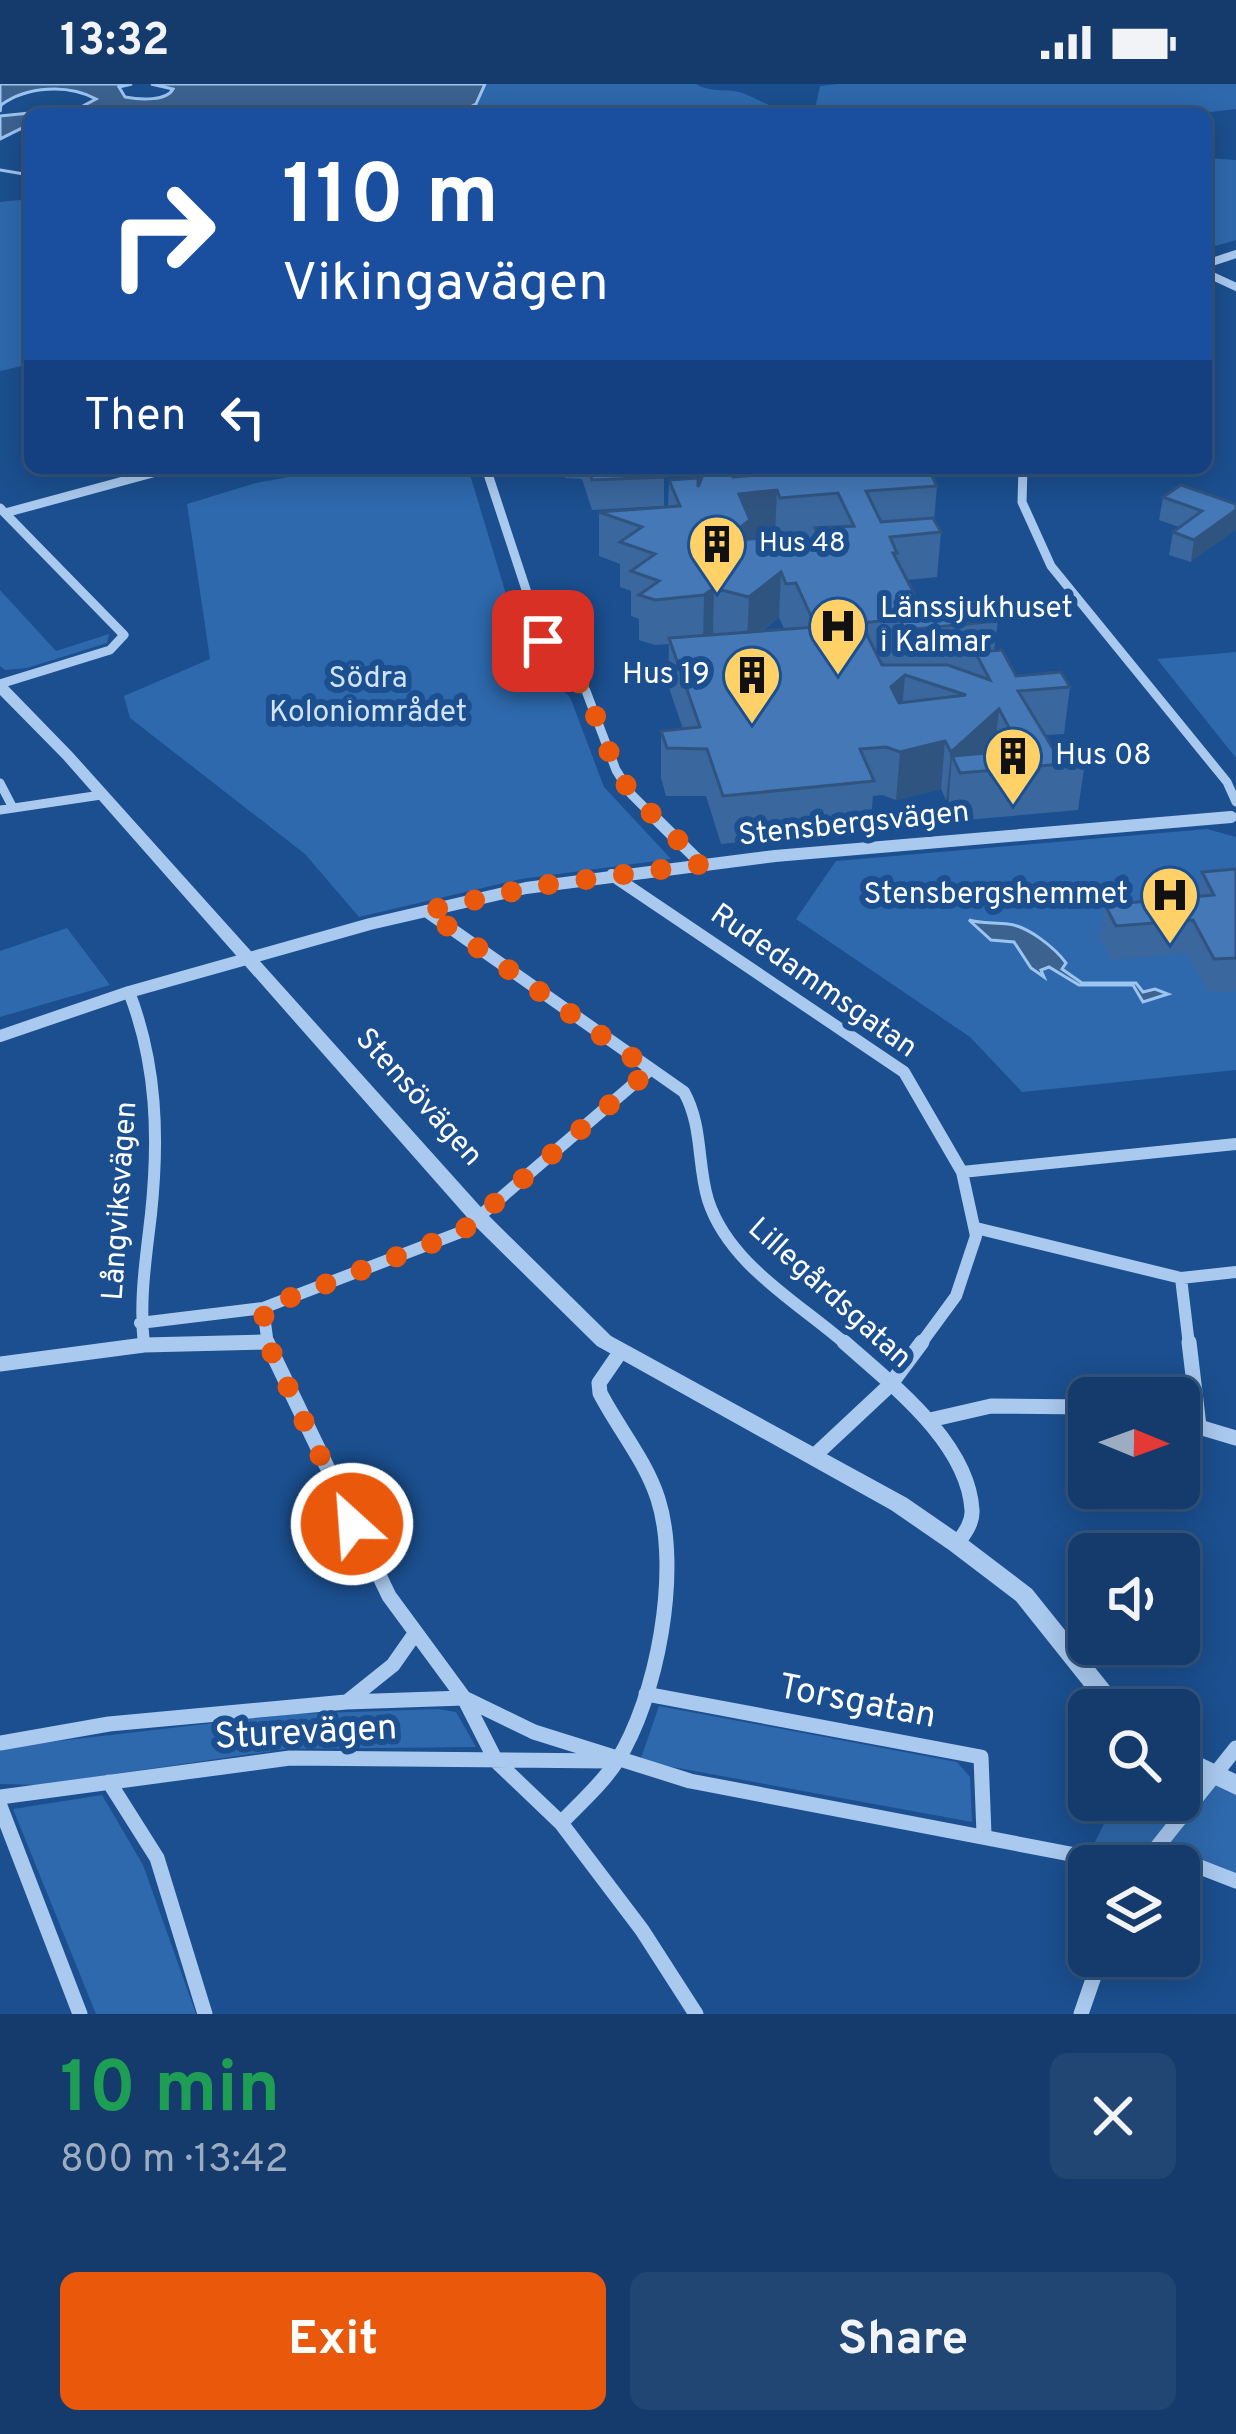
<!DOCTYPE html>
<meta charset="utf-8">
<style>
:root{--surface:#143b6b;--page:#214673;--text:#f1f3f6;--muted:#9dadc1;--line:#33557e;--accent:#ea580c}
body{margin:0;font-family:Overpass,sans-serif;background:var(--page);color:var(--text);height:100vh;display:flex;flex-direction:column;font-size:45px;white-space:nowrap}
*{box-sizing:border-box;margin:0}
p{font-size:39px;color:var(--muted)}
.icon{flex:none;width:66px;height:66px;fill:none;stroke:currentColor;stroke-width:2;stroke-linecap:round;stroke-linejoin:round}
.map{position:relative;height:1930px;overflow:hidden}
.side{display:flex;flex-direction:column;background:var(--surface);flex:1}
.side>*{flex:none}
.hud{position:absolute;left:24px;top:24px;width:1188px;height:366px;border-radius:18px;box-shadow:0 6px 30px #0003,0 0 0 3px var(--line);background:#1a4fa0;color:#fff;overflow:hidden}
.needle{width:78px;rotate:91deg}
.tools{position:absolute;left:1068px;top:1293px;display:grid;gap:24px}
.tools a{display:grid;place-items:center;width:132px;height:132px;border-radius:18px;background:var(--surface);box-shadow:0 6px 30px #0003,0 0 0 3px var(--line);font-size:60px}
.pin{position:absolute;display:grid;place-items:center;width:102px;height:102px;color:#fff;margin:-51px;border-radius:24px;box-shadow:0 6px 18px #0006}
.me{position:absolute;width:132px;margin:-66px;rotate:334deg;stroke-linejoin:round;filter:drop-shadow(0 0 9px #0008)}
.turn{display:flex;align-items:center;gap:42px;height:252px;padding:0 60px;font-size:54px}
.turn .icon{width:156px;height:156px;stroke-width:2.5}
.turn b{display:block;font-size:84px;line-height:102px}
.then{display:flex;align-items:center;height:114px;padding:0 60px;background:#0003;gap:24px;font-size:45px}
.round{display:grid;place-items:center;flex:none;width:126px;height:126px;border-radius:18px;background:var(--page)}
.summary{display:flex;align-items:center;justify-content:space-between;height:204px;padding:0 60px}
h1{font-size:72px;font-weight:700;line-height:90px;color:#1e9e55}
.action{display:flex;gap:24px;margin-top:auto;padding:24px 60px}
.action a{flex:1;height:138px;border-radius:18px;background:var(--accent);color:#fff;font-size:48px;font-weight:700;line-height:138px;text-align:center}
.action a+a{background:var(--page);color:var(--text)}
.status{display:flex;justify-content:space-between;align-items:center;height:84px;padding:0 60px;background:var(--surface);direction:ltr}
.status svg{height:33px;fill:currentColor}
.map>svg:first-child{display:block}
.green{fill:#2e69ad}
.water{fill:#3c6290;stroke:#9cc4f0;stroke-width:3}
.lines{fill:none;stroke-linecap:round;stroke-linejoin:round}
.stream{stroke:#9cc4f0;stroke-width:3}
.minor-far3{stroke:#a9c9ee;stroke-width:8}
.minor-far2{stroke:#a9c9ee;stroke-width:9}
.minor-far1{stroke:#a9c9ee;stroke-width:12}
.minor{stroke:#a9c9ee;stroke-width:15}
.tertiary{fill:#a9c9ee;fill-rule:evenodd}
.wall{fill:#3a679d;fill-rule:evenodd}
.shaded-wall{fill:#305480}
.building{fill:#4478b7;stroke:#305480;stroke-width:3;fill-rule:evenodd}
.route{stroke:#ea580c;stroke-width:21;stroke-dasharray:0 37.8}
.labels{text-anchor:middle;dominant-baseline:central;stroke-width:12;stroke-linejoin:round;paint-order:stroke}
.far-poi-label{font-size:27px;fill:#fff;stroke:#1b4f8f;text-anchor:start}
.poi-label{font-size:30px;fill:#fff;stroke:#1b4f8f;text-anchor:start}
.park-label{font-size:30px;fill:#cfe3fa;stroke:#1b4f8f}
.street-label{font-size:30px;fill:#fff;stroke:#1b4f8f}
.near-street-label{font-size:36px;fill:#fff;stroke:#1b4f8f}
</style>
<div class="status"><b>13:32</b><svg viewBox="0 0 49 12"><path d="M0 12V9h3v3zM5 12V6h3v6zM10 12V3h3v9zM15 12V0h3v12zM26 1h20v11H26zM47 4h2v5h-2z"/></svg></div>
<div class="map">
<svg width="1236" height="1930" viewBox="0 0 1236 1930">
<rect width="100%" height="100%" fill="#1b4f8f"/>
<path class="green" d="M485,0H696C712,10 729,3 745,10C766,19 777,27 801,30H457L475,20Z
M838,0H1236V25L1194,30H814L820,2Z
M1206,74L1236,76V156L1215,162L1206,159Z
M30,115V280L0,287V118Z
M337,384H468L525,573L570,613L604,703L671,775L521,795L359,833L305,770L130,634L124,612L210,575L187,420L256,399Z
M0,506L56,567L109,550L107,559L27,584L5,586L0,582Z
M1236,568V674L1157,575Z
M1207,745L1236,753V986L1022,1008L970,953L796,835L836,777Z
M67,844L110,901L0,933V867Z
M659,1622L957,1678L970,1693L972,1738L640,1677Z
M438,1625L456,1628L476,1663L286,1665L39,1701L0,1700V1667L6,1663L293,1630Z
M1179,1673L1236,1701V1797L1156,1767L1142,1782L1088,1772L1116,1716H1179Z
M102,1711L143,1781L196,1930H96L13,1725Z"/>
<path class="water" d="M0,0H132L119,3L125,13C141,16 167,17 173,5L151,0H485L476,20L457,30H220L133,23L30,30V40L0,55V32L79,24L96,15C68,0 27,2 1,21L0,28Z
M969,836C981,840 996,838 1008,840C1028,842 1055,864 1066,879L1062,885L1082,899H1136L1143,908L1155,905L1168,910L1143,918L1133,901H1079L1049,883L1041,886L1044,893L1031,884L1014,858L991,856Z"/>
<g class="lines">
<path class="stream" d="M0,86L30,91"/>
<path class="minor-far3" d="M1206,180L1236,170
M1206,189L1236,203"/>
<path class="minor-far2" d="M486,384L543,557L586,607L616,686L631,710L657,736
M1023,384L1022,418L1051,482L1227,698L1236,718
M0,424L124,551L110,566L0,600
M5,429L171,384
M0,699L13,724
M0,726L101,711
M1200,736L1231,733"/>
<path class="minor-far1" d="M654,733L702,780
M612,791L904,988L962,1088L976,1152L956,1212L920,1261
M426,827L684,1008C703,1042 697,1080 708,1116C729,1181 798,1218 847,1261
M129,908C157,980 159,1054 151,1130C146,1174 139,1216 144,1261
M0,952L129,908L370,840L526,804L775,772L1231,733
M962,1088L1236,1060
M976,1144L1181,1194L1236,1188
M1181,1194L1189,1261
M263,1224L268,1261
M140,1239L263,1224L461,1148L650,986
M144,1261L267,1258"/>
<path class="minor" d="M267,1258L389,1512L464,1614L496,1677L561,1739L642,1846L696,1930
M844,1258C891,1300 968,1358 972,1426C973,1439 964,1450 957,1460
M1189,1258L1199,1342
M0,1280L144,1261L266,1258
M930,1336L991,1322L1089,1323
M1179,1337L1236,1354
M813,1373L890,1301L922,1258
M646,1610L981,1673L984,1750
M348,1617L393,1581L414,1551
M0,1659L109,1640L346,1618L464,1614L534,1648L690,1697L1133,1782
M109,1698L157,1774L205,1930
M0,1713L290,1674L608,1677
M0,1722L80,1930
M561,1739C580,1719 602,1700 617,1677C657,1614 681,1487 658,1415C646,1377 618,1344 600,1309L599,1299L621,1267
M1156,1766L1236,1797
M1142,1782L1236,1664
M1081,1930L1101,1872"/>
<path class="tertiary" d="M0,598L5,599L73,669L487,1130L611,1252L907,1414L965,1454L1032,1505L1129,1626H1103L1016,1517L949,1466L891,1426L597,1262L473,1140L63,675L0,611Z
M1179,1663L1236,1690V1711L1179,1684Z"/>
</g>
<path class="wall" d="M562,384H661L664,393V422L592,426L582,395L565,394Z
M667,384H698V386L669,388Z
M719,384H748L745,392L796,388L752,384H798L797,388L937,402L934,437L941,448L937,493L907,496L921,523L936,528L998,537L994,566L1016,592L1070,603L1064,650L1045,651L1052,663L1085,678L1078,726L956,737L948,720L949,714L946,716L941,705L896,716L882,711L873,712L870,745L721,760L706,712H666L661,694V647L683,645L668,601L669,560L655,561L639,556V535L631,532V507L620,503V480L599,472V428L668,423L669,396L698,403L719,390ZM775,450L776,453L750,455V453ZM815,455L814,459L781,461L779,458ZM779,533L784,545L762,547Z
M1163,413L1236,420L1191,478L1169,471L1173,448L1179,443L1159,436Z
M1236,785V907L1208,909L1187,869L1111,876L1100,854L1105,821L1198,813L1202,788Z"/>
<path class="shaded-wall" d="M777,406L775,450L750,453L749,481L723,457L739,410Z
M1236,426V446L1191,478L1194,456Z
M781,488L779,533L747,558L749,513Z
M714,504L713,550L703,557L704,511Z
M905,591L901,638L891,603Z
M999,625L994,672H952L949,714L946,716L951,668Z
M945,657L941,705L896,716L900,668Z"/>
<path class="building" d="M588,384H661L664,393L592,396Z
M849,384H928L937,402L866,407L881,438L933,434L941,448L890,453L897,469H893L921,523L936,528L989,523L998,537L905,546L900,535L861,539L882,581H948L990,596L975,568L1002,566L1016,592L1061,588L1070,603L1018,607L1052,663L1076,661L1085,678L960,689L952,672L1021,666L999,625L951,668L945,657L900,668L886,663L860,665L874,697L723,712L707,665L667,664L661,647L700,643L669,554L816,543L796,499L786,500L781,488L749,513L714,504L704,511L655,516L639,511L659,497L631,487L655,470L620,458L642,443L599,428L680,422L669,396L698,394V403L703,391L731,389L733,393ZM777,406L780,414L838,409L854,442L815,444L821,458L781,461L778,453L723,457L750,436L739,410ZM905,591L966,611L899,619L891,603Z
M1181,401L1236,420V426L1194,456L1173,448L1202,427L1163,413Z
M1236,785V874L1214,875L1193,836L1116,842L1105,821L1214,811L1202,788Z"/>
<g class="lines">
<path class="route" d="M352,1440L267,1258L263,1224L461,1148L650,986L426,827L537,802L702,780L632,710L616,686L586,607L543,557"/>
</g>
<defs>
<symbol id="building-pin" viewBox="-11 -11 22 30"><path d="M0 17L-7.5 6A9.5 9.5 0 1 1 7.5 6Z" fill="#ffd166" stroke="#1b4f8f"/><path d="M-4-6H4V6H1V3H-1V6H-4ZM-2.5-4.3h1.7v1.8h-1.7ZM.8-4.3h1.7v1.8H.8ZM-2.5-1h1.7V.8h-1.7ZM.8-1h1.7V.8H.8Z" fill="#111"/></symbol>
<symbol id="hospital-pin" viewBox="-11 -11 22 30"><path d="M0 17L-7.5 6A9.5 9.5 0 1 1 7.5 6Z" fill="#ffd166" stroke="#1b4f8f"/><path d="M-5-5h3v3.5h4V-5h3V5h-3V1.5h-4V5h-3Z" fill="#111"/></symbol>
</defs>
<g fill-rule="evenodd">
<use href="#building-pin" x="684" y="427" width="66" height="90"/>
<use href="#hospital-pin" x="805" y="509" width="66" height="90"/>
<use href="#building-pin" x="719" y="558" width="66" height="90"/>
<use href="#building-pin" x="980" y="639" width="66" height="90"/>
<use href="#hospital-pin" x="1137" y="778" width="66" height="90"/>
</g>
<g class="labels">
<g class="far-poi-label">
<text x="759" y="460">Hus 48</text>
</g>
<g class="poi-label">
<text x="880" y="525">Länssjukhuset<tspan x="880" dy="34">i Kalmar</tspan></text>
<text x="710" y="591" text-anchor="end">Hus 19</text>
<text x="1055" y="672">Hus 08</text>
<text x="1128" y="811" text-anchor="end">Stensbergshemmet</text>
</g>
<g class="park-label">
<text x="368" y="595">Södra<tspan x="368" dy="34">Koloniområdet</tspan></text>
</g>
<g class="street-label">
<text transform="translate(854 741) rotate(-6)">Stensbergsvägen</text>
<text transform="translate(813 898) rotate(35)">Rudedammsgatan</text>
<text transform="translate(418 1014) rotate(48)">Stensövägen</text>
<text transform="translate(121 1117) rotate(-86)">Långviksvägen</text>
<text transform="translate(829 1210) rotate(42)">Lillegårdsgatan</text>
</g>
<g class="near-street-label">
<text transform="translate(857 1619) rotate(11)">Torsgatan</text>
<text transform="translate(306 1650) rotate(-3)">Sturevägen</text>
</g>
</g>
</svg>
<div class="tools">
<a><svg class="needle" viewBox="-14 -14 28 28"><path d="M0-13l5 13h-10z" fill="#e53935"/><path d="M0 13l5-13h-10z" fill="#9dadc1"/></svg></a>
<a><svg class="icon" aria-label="sound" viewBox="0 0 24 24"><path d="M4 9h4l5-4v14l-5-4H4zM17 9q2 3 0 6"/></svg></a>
<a><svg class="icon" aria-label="search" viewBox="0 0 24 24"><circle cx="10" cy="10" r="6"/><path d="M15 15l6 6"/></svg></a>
<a><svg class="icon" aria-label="layers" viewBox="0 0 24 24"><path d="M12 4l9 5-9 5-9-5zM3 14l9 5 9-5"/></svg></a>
</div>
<div class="pin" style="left:543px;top:557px;background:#d93025"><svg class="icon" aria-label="arrive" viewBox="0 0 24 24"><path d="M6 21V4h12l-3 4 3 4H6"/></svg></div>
<svg class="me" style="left:352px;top:1440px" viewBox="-20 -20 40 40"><circle r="17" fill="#ea580c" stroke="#fff" stroke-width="3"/><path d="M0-11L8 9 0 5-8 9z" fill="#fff"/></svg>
<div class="hud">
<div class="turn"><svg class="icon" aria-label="right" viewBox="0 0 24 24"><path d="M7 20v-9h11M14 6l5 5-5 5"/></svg><div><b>110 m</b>Vikingavägen</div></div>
<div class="then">Then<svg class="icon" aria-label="left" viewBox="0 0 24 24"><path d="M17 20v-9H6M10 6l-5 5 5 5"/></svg></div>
</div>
</div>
<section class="side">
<div class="summary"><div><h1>10 min</h1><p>800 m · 13:42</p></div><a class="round"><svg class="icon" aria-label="close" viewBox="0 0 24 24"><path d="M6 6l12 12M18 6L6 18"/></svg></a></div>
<div class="action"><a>Exit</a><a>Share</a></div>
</section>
